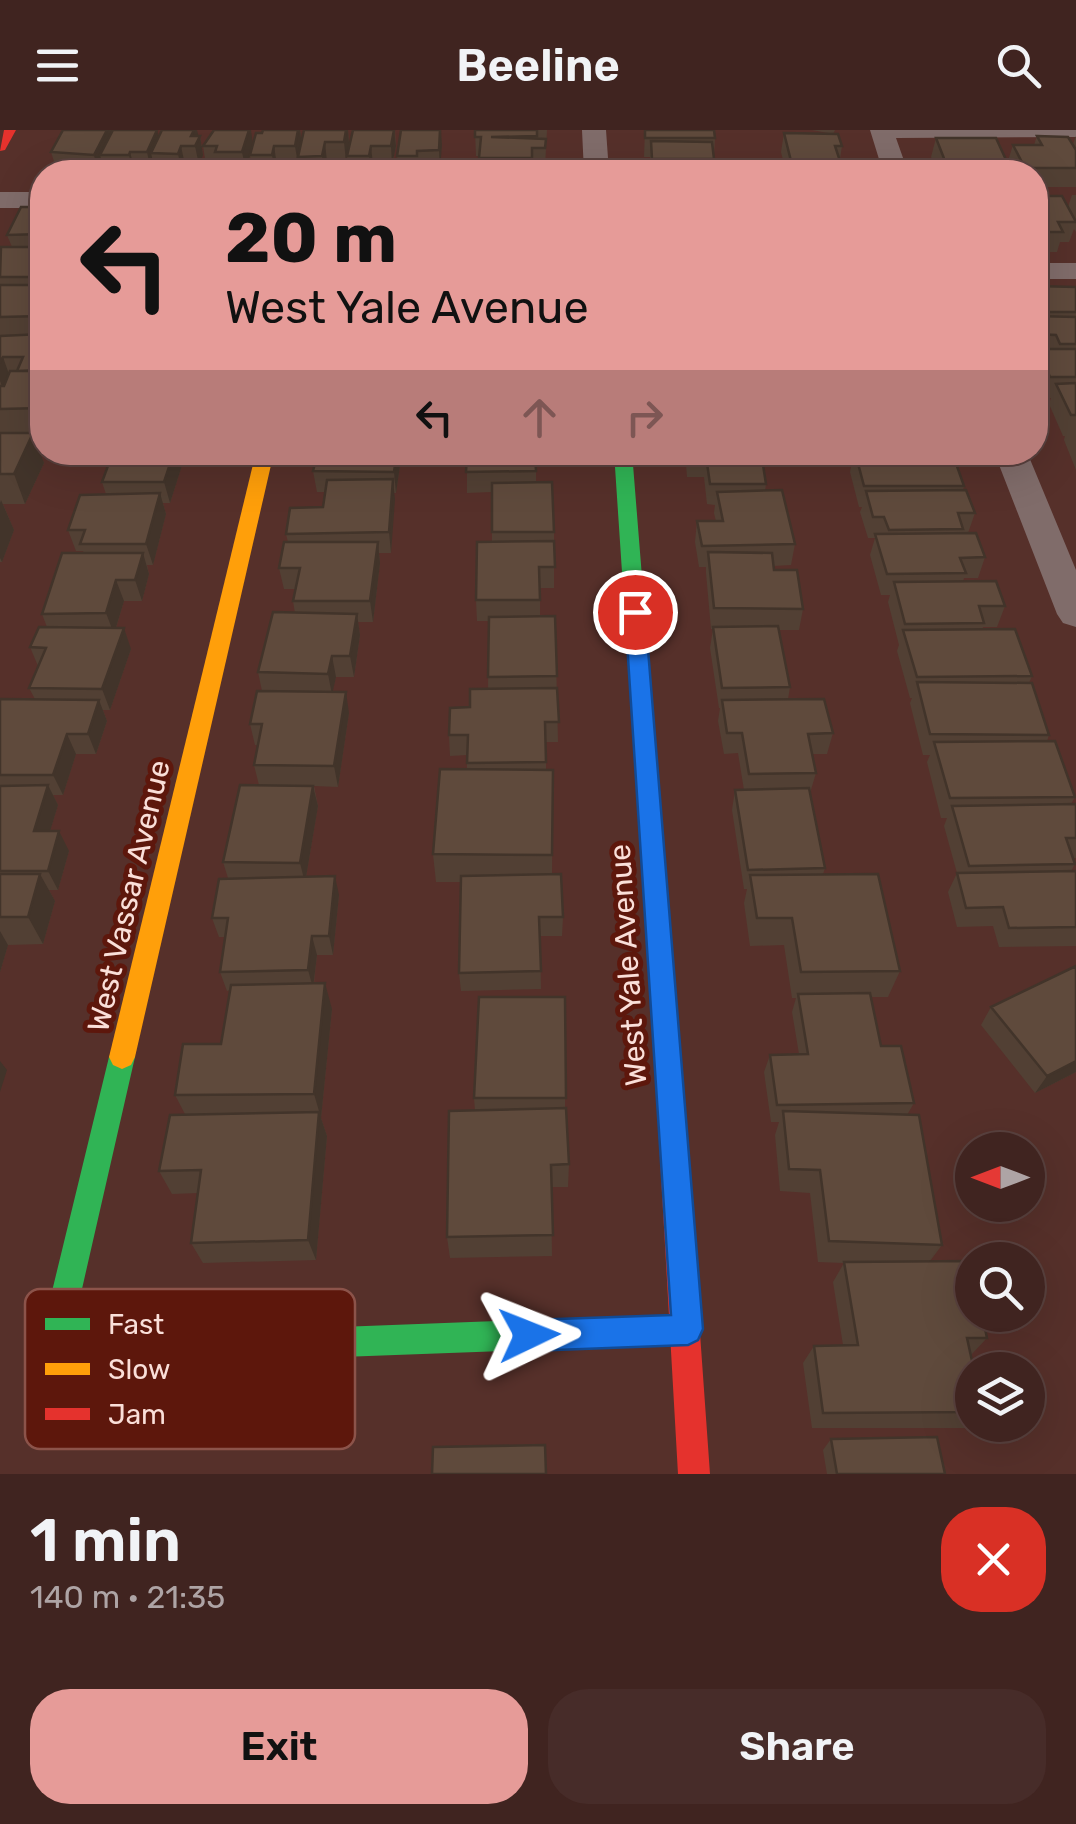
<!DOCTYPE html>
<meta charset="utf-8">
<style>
:root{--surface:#402420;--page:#472c29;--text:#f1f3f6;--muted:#aea4a5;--line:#59413e;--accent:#e69b98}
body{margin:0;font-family:Rubik,sans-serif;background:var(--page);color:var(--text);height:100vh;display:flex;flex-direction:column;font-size:38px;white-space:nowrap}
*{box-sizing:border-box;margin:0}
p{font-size:32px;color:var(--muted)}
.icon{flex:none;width:55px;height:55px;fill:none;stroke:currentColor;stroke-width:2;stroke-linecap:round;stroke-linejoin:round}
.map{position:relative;height:1344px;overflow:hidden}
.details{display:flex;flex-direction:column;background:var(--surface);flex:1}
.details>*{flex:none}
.top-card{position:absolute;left:30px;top:30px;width:1018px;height:305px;border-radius:40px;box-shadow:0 10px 40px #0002,0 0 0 2px var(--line);background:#e69b98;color:#111;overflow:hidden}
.needle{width:65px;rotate:270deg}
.fabs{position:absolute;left:955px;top:1002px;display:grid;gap:20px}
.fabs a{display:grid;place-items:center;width:90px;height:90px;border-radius:50%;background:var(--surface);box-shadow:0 10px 40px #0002,0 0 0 2px var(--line);font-size:50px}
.pin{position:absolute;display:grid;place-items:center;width:85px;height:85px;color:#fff;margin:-42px;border:5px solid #fff;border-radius:50%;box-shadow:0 2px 10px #0007}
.me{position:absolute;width:110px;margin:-55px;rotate:88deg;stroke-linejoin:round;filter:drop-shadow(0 0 8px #0008)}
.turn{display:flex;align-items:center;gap:35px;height:210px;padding:0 30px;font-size:45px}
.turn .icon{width:130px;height:130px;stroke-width:2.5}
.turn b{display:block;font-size:70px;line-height:85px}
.lanes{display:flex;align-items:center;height:95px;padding:0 30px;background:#0003;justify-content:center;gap:50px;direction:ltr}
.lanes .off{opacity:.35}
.round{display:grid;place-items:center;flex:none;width:105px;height:105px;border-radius:40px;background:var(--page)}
.overview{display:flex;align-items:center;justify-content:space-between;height:170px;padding:0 30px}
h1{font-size:60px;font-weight:600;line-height:75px}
.cta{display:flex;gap:20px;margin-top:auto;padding:20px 30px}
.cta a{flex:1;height:115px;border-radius:40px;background:var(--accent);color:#111;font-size:40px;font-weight:600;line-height:115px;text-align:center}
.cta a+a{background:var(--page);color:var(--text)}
header{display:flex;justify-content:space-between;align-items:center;height:130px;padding:0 30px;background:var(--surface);font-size:45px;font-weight:600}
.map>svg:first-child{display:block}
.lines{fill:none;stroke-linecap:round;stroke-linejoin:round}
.street{fill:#806c6a;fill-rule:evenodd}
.fast{fill:#30b455;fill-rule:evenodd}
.slow{fill:#ff9f0a;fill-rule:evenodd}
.jam{fill:#e5322d;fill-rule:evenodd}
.wall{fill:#524034}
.shaded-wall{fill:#42342a}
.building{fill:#5f4a3c;stroke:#42342a;stroke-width:2.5}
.route{fill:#1a73e8;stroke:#114b97;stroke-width:2.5}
.labels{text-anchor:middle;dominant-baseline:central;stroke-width:10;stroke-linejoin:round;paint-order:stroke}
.street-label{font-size:30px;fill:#fadfd9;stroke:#5d170c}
.key{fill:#5d170c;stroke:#8c534a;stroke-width:2.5}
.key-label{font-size:28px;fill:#fadfd9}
</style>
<header><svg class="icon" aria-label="menu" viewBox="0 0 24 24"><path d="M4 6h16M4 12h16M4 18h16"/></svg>Beeline<svg class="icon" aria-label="search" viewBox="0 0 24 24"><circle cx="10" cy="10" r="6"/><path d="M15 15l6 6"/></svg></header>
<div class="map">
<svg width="1076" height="1344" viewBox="0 0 1076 1344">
<rect width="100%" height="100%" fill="#56302a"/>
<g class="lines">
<path class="street" d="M582,0H606L609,42H584Z
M870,0H1076V7L896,8L908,42H883Z
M0,62H42V78H0Z
M1035,133H1076V149H1035Z
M994,322H1027L1076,440V497L1063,493L1057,484Z"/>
<path class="fast" d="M614,322H632L680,922L676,930L667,934L658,930L654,922Z
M122,915L131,919L135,927L71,1207L687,1184L698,1188L702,1199L698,1210L687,1214L52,1238L41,1234L37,1223L109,927L113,919Z"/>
<path class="slow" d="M256,322H274L135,927L131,935L122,939L113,935L109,927Z"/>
<path class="jam" d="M4,0H16L5,20L0,21Z
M667,910L676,914L680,922L710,1344H678L654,922L658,914Z"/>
</g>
<path class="wall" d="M63,0H112V2L159,6H200L203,25L199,35H185L182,42H155L154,36L151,41H135L134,42H105L103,36L100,42L57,41L51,22Z
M263,0H300L302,11L304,0H348L349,13L347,23L353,0H395L396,16L392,35H373L372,42H349L347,26L346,32H327L325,42H300L299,30L298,35H277L275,42H253L250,26L246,41H218L217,35H206L203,16L253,14Z
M441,0L440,40H418V42H399L397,26Z
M475,0H547L545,37H532V42H479V26H476Z
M645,0L715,8L713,42H650V27H644Z
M812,0H835L833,4Z
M784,3L842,16L838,42H786L781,22Z
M1037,6L1073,14L1076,6V57H1035V42H1012L1007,34L1013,15H1034Z
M936,8L1007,32L1004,42H937L931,27Z
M1072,65H1076V102L1074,99L1069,112H1060L1057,122H1035V66L1068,77Z
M42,77V308H35L44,333L25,374H3L14,400L2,432H0V119L12,117L7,105Z
M1035,156L1076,157V340L1064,310L1065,306H1063L1049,274L1051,268H1043L1035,249Z
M113,322H185V326L170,373H163L166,384L153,435H147L149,444L142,471H124L116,498L131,519L110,580H103L107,591L96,624H76L63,665H53L58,675L50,701L69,721L58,760H49L55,771L43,814L8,815L0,842V569H35L29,558L38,536L30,517L47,497L42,484L84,423L83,421H76L68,400L106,364L102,352Z
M304,322H402L396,363H394L391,423H379L380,433L373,492H358L360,505L354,547H336L332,562L349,583L338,657L314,656L318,676L306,747L339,765L333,825H317L314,853L332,879L321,988L327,1006L316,1130L203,1133L191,1113L198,1063L172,1064L159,1041L185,984L175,965L221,914L230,860L227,861L220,842L225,807H219L212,788L228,748L223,732L259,655L254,635L258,615H255L250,594L262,561L258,542L295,483L293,471L295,459H284L279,438L288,412L286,404L323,377L325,362H317L313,341L315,336H306Z
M467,322H554L553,335H536V353L554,402V458H540V486H555L558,612H546V640H553L552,744L563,787L562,806H540L541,859L461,861L459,843L461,752H436L433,724L467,639V625L450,626L449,605L470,577L488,559L489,491H477L476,470L492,412V362L467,363Z
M685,322H761L766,354L765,361L795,414L791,435L773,436L774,440L803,479L799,500H779L790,557L788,569L833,603L827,624H812L816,643L810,663L825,738L823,744L900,841L888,867H871L881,916L914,973L907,985L942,1115L930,1131L987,1208L971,1225L972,1292L966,1298H812L803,1233L814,1216L843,1215L833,1152L844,1133L818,1132L810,1063L780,1061L775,1005L779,992H771L764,942L770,925L799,924L792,882L796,868H792L784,815L750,816L744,773L747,759H744L732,680L735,660H744L738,623L724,624L718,591L720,578H719L710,518L713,499H711L706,443V437H699L695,412L697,391H716L714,383L715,375L707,374L704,347H687Z
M844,322H952L964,356L963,360L975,383L968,403L985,427L978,448H964L963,451L1005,476L997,497H983L982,500L1032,546L1029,553L1049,605L1047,611L1075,667L1071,674H1076V728H1073L1075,734L1071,741H1076V816L999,817L993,796L957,797L948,762L957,743L944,696L947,688H941L927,632L930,625H923L910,573L912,568H910L897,521L899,515L888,472L890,465H881L870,425L875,408H868L860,382L862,377H859L850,342L851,337H847Z
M565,867V978L569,1034L568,1057H551L552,1126L450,1128L447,1107L475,980L474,968Z
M991,877L1076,942L1035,963L981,895Z
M831,1309L945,1344H827L823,1320Z"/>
<path class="shaded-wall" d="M107,0H112L115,13L100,25L103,36L98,42L94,25Z
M157,0L162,18L151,23L154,36L151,41L147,22Z
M194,0H197L199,8L200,6L203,25L199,35L195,16L191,6Z
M249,0H251L253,15L246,41L242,22Z
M298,0H300L302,15L298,35L295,16Z
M346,0H348L349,13L346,32L344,12Z
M394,0L396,16L392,35L391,16Z
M441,0L442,15L440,40L439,20Z
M325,12L327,32L324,42L322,26Z
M181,16L185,35L182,42L178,24Z
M274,16L277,35L275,42L272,25Z
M371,16L373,35L372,42L369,26Z
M130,22L135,41L134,42H133L129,25Z
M37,155L42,171V178L38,188L31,168Z
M3,227L10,247L4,262L0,251V233Z
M33,303L44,333L25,374L14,344Z
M174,322H185V326L170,373L164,352Z
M397,322H402L396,363L394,342Z
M393,349L395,370L391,423L389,402Z
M160,363L166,384L153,435L146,414Z
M1,370L14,400L2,432L0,428V373Z
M378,412L380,433L373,492L370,471Z
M143,423L149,444L142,471L135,450Z
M116,450L124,471L114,504L106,483Z
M357,484L360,505L354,547L350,526Z
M124,498L131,519L110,580L102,559Z
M332,526L336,547L332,565L328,544Z
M346,562L349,583L338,657L334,636Z
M99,570L107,591L96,624L88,604Z
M67,604L76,624L63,665L53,645Z
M48,655L58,675L44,721L34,701Z
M313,656L318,676L305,753L300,733Z
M59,701L69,721L58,760L48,741Z
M40,744L55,771L43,814L28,787Z
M335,746L339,765L333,825L329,806Z
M0,801L8,815L0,842Z
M312,806L317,825L313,858L308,840Z
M325,853L332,879L321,988L314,964Z
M0,931L7,940L0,962Z
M1076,931V942L1035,963L1047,946Z
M319,982L327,1006L316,1130L308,1110Z"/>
<path class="building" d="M63,0H107L94,25L51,22Z
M113,0H157L147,22H130L129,25H100Z
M162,0H194L191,6H200L195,16H181L178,24L151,23Z
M214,0H249L242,22H215L217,16H203Z
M263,0H298L295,16H274L272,25H250L256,3H262Z
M304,0H346L344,12H325L322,26L298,27Z
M353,0H394L391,16H371L369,26H347Z
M401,0H440L439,20L417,21V26H397Z
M475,0H537V6L491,7L546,9L545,18H532V28H479L481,7H475Z
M645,0H714L715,8H645Z
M784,3L838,4L842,16H835L840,31H791Z
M1037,6L1068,7L1076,20V38H1025L1013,15H1042Z
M936,8H996L1007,32L945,31Z
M651,11L712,12L714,29H652Z
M1035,66H1062L1076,92H1058L1063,102H1036Z
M21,77H42V104L7,105Z
M1,117H42V144L41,147H0Z
M0,155H37L31,168H42V186L0,187Z
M1035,156L1076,157V182H1035Z
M1035,186L1076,187V214H1060L1056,205L1035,204Z
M42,204V240L17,241L23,227H3L0,233V206Z
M1038,219H1076V247H1050Z
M10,241H42V278L0,279V256H4Z
M1076,253V285H1071L1056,254Z
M0,303H33L14,344H0Z
M113,322H174L164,352H102Z
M318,322H397L394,342L313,341Z
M467,322H535L536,341L466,342Z
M689,322H761L766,354H710L706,326H690Z
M855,322H952L964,356H864Z
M393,349L389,402L286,404L290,378L323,377L327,350Z
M552,352L554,402H492V353Z
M782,360L795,414L702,416L697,391H723L717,362Z
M966,360L975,383H958L963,399L889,400L884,387H873L866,361Z
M160,363L146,414H80L85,400H68L80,365Z
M976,403L985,427L960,428L966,443L887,444L875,404Z
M554,411L555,437H539L540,470H476L477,412Z
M284,412H378L370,471H293L300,438H279Z
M708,422L772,423L774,440H797L803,479L714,478Z
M62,423H143L135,450H116L106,483L42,484Z
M996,451L1005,476H979L984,493L905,494L894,452Z
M273,482L357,484L350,526H332L328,544L258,542Z
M555,486L557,546L488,547L489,487Z
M778,496L790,557L722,558L713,497Z
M39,497L124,498L102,559L29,558L46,518L30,517Z
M1015,499L1032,546L917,547L903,500Z
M917,552L1032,553L1049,605L930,604Z
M557,558L559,592H545L546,632L467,633L468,605H449L450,578L470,577V559Z
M257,561L346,562L334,636L254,635L262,594H250Z
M0,569L99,570L88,604H67L53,645H0Z
M824,569L833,603L808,604L816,643L749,644L742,603H727L722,570Z
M1055,611L1075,667L950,668L934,612Z
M440,639L553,640L552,725L433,724Z
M48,655L34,701H59L48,741H0V656Z
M240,655L313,656L300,733L223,732Z
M809,658L825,738L748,740L735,660Z
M1076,674V708H1066L1075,734L969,736L952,676Z
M1076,741V797L1009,798L1003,777L966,778L957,743Z
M0,744H40L28,787H0Z
M561,744L563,787H539L541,841L459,843L461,746Z
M878,744L900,841L801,842L792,788H757L750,745Z
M335,746L329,806H312L308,840L220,842L228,788H212L219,749Z
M1076,836V931L1047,946L991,877Z
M325,853L314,964L175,965L183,914H221L231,855Z
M870,863L881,916H901L914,973L777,975L770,925L808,924L798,864Z
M479,867H565L566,968H474Z
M566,978L569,1034L551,1035L553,1105L447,1107L449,981Z
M783,981L919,985L942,1115L829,1111L820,1040L789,1039Z
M319,982L308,1110L191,1113L201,1040L159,1041L170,985Z
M970,1131L972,1143V1185H982L987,1208H967L974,1240H972V1282L823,1283L814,1216L858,1215L844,1132Z
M937,1307L945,1344H837L831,1309Z
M545,1315L546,1344H432L433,1317Z"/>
<path class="route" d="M635,475L645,482L703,1199L698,1210L688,1215L529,1221L518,1216L513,1205L518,1194L529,1190L671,1185L625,482Z"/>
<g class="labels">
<g class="street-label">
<text transform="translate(129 766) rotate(-77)">West Vassar Avenue</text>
<text transform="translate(628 835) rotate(-94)">West Yale Avenue</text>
</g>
</g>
<rect x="25" y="1159" width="330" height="160" rx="15" class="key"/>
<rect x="45" y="1188" width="45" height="12" fill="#30b455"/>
<rect x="45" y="1233" width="45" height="12" fill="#ff9f0a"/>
<rect x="45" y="1278" width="45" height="12" fill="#e5322d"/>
<g class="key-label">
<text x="108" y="1204">Fast</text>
<text x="108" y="1249">Slow</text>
<text x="108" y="1294">Jam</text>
</g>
</svg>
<div class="fabs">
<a><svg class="needle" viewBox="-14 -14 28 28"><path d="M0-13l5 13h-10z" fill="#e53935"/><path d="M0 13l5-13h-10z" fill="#aea4a5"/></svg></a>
<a><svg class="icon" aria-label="search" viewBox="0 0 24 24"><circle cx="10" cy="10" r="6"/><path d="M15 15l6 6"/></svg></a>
<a><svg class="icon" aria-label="layers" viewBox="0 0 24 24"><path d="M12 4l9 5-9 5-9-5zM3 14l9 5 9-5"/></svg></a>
</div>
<div class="pin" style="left:635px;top:482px;background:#d93025"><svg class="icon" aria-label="arrive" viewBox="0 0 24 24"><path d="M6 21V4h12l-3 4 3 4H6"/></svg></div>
<svg class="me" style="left:529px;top:1205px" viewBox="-20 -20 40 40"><path d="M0-17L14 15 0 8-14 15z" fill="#1a73e8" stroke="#fff" stroke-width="4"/></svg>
<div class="top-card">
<div class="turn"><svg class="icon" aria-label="left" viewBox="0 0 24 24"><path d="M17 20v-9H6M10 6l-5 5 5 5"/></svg><div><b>20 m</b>West Yale Avenue</div></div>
<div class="lanes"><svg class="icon" aria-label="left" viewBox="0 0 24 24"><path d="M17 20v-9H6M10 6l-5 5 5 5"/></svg><svg class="icon off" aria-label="ahead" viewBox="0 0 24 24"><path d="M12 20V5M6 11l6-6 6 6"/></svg><svg class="icon off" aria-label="right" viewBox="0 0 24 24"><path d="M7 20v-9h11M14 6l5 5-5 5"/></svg></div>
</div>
</div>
<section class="details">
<div class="overview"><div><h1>1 min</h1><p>140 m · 21:35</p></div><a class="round" style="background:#d93025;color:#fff"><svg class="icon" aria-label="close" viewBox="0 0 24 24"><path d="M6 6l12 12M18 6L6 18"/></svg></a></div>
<div class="cta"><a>Exit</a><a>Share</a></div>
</section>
